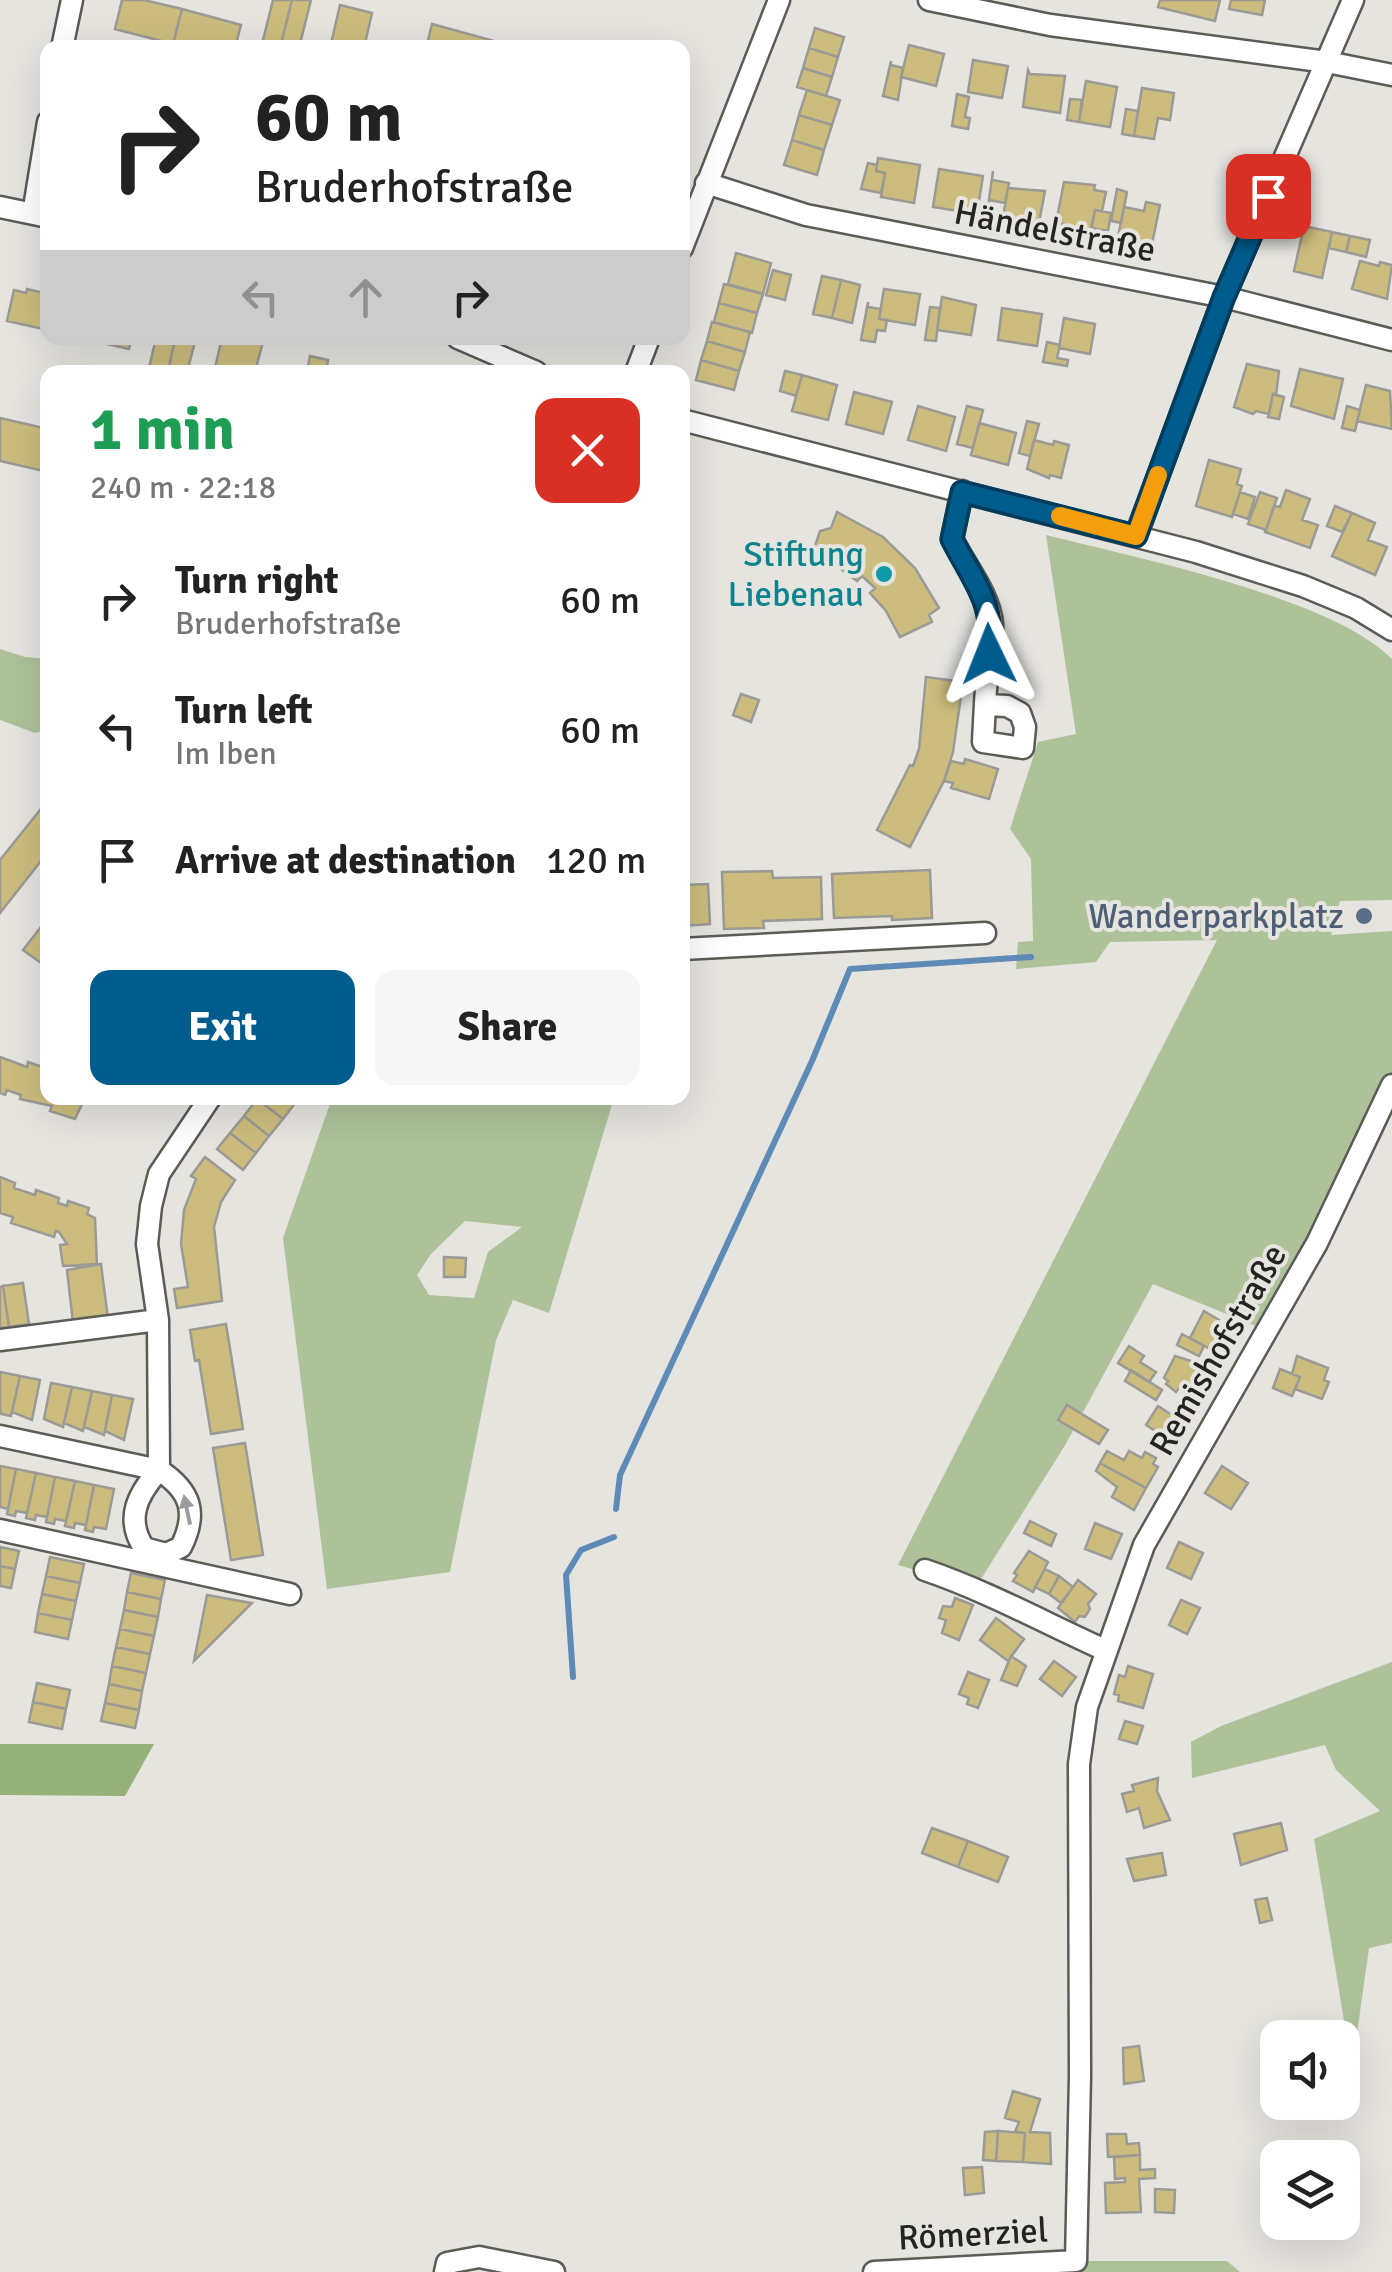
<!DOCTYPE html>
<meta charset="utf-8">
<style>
:root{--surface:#fff;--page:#f6f6f6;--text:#222;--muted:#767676;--accent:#005c8d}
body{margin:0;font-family:Signika,sans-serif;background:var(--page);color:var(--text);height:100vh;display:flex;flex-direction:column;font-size:38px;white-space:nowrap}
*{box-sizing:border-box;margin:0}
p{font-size:32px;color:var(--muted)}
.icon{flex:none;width:55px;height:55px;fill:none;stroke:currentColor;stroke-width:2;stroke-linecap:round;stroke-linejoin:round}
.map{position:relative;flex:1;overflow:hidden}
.drawer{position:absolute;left:40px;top:365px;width:650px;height:740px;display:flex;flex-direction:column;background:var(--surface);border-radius:20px;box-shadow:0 10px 40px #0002}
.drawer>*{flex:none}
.top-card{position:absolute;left:40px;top:40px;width:650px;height:305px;border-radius:20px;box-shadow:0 10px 40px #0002;background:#fff;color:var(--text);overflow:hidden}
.controls{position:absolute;left:1260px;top:2020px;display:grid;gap:20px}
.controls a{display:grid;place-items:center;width:100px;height:100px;border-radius:20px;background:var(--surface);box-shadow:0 10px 40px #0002;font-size:50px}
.pin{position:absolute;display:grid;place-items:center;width:85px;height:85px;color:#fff;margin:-42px;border-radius:20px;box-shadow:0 5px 15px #0006}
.me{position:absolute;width:110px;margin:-55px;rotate:358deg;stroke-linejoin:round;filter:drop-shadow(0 0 8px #0008)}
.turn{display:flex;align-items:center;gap:35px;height:210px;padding:0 50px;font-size:45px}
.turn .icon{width:130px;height:130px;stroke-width:2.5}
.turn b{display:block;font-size:70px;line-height:85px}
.lanes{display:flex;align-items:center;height:95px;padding:0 50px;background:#0003;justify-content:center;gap:50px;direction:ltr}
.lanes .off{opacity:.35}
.round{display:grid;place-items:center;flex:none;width:105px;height:105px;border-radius:20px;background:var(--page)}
.head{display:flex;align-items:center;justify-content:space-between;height:170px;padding:0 50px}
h1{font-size:60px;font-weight:800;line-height:75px;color:#1e9e55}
.button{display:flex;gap:20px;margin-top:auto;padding:20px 50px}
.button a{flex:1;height:115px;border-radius:20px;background:var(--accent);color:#fff;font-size:40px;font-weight:800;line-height:115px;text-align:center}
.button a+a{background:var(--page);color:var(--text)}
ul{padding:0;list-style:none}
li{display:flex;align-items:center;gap:30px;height:130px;padding:0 50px}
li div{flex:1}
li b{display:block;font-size:38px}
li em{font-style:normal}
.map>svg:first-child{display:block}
.green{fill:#adc299;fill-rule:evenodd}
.forest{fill:#95b178}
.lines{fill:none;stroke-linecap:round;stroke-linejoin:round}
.stream{stroke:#5e8ab8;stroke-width:6}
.building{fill:#ccbd7e;stroke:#9b9a95;stroke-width:2.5}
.minor-casing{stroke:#5c5b56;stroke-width:25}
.minor{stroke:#fff;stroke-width:20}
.oneway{fill:#9d9c9c}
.route-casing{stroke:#003c5c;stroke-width:25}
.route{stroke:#005c8d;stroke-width:18}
.slow{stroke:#f59e0b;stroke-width:18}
.culture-dot{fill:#0f9aa8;stroke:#e5e4df;stroke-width:4}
.service-dot{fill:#5c6f8a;stroke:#e5e4df;stroke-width:4}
.labels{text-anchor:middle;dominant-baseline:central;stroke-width:8;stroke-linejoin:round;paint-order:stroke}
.street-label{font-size:35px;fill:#252422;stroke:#e5e4df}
.culture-label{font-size:35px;fill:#0d838f;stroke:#e5e4df;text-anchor:end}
.service-label{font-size:35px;fill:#4e5e75;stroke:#e5e4df;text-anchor:end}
</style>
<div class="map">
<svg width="1392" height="2272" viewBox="0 0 1392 2272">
<rect width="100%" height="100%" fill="#e5e4df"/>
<path class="green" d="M1046,535C1133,557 1331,597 1392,659V900L1340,901L1331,935L1392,931V1085L1268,1331L1153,1284L1064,1447L976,1587L898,1565L1217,940L1110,942L1096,962L1016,969L1018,942L1033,941L1031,859L1010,829L1038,742L1076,734Z
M0,649L25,657L47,659V730L35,733L0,720Z
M332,1098H614L549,1313L513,1300L496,1340L450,1572L327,1589L283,1238ZM465,1221L522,1227L488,1252L474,1298L429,1295L417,1275L431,1254Z
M1392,1662V1943L1369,1948L1352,2069L1314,1839L1380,1811L1336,1770L1325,1745L1192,1778L1191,1742L1221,1726Z
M1076,2261H1227L1240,2272H1077Z"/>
<path class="forest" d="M0,1744H154L125,1796L0,1795Z"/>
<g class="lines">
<path class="stream" d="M616,1509L620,1475L812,1061L850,969L1031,957
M573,1677L566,1575L581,1550L614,1537"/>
</g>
<path class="building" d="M122,0H144L182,9L173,44L115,29Z
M273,0H292L280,48H261Z
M292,0H311L299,48H280Z
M1160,0H1220L1215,21L1158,7Z
M1231,0H1265L1262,15L1229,9Z
M340,5L372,13L364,48H330Z
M182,9L241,25L235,48H187L173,44Z
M432,24L498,42L496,48H426Z
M815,28L844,37L838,57L809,48Z
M909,45L944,54L936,86L901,77Z
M809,48L838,57L832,77L803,68Z
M973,60L1008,66L1002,98L968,92Z
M891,61V65L903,68L898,100L883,96Z
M803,68L832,77L826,96L797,87Z
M1028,70L1030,74L1065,76L1060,113L1023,107Z
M1086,81L1117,87L1110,127L1079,122Z
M1142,88L1174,93L1170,120L1158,118L1154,139L1134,136Z
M807,90L840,100L832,125L799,115Z
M957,94L969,97L965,117L970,118L968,129L952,126Z
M1070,99L1082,100L1079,122L1067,120Z
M1126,109L1138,111L1134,136L1122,134Z
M799,115L832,125L824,150L792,140Z
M792,140L824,150L817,175L784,165Z
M878,158L920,165L914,203L881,197L885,173L876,171Z
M868,163L877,165L876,171L885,173L881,193L861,189Z
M939,169L983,176L977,214L933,207Z
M993,171L992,180L1009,183L1005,203L989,200L988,207Z
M1064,182L1095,185L1094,190L1106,192L1102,211L1095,210L1091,231L1080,229L1075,233L1069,225L1056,223Z
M1008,188L1045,191L1039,223L1003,217Z
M1117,189L1127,192L1121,223L1111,221Z
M1146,202L1160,205L1152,244L1118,237L1124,207L1144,211Z
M1095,210L1111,213L1108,231L1091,228Z
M1304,226L1332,232L1322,278L1294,271Z
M1332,232L1350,236L1346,252L1329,248Z
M1350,236L1370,240L1366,257L1346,252Z
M736,253L771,263L763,294L728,284Z
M1360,261L1379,266L1380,262L1392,265L1387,299L1352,289Z
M773,270L791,275L785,300L766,295Z
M822,276L841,280L832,318L813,314Z
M841,280L860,285L852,323L832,318Z
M724,284L763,294L757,313L719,303Z
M27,289L48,294V330L7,321L14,290L26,293Z
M884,289L920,294L915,325L879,319Z
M942,297L976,305L971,335L937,330Z
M868,302V307L881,309L879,319L887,320L885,331L877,330L875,342L861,340Z
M719,303L757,313L752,333L714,322Z
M930,307L940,308L936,341L925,340Z
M1002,308L1042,314L1037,346L998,340Z
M1064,318L1095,324L1090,354L1059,348Z
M712,322L750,332L745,352L707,341Z
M80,338H132L129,349Z
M156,338H175L168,372H148Z
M175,338H196L187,372H168Z
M222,338H264L255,372H214Z
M707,341L745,352L739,371L701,360Z
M1047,342L1060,345L1057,358L1068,360L1067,366L1043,362Z
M310,356L328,360L326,372H307Z
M701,360L739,371L734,390L696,380Z
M1247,364L1279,371L1276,395L1273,394L1269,414L1256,411L1253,414L1234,407Z
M1300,369L1343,379L1334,419L1291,406Z
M785,371L802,375L796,396L780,391Z
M802,375L837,385L828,420L792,411Z
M1366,385L1390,391L1392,429L1357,421Z
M854,392L892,402L883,434L846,424Z
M1273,394L1284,397L1279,419L1268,417Z
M918,406L955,417L946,451L908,440Z
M967,406L983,410L973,448L957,444Z
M1347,406L1360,410L1355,431L1342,428Z
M0,418L48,429V472L0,461Z
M1027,421L1039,424L1030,456L1019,453Z
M979,423L1016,433L1008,465L971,455Z
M1034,440L1053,445L1054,441L1069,445L1061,478L1050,475L1049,478L1027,469Z
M1209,460L1241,469L1237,484L1242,486L1232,517L1196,506Z
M1286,490L1310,499L1302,520L1318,525L1310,548L1265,532L1274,506L1280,507Z
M1240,492L1255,497L1248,519L1233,514Z
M1260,492L1277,498L1266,530L1248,524Z
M1335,506L1352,513L1342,532L1327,526Z
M837,512L883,537L915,568L939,608L929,615L932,622L900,637L886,611L870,593L875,588L862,576L857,581L837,566L812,555L820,531L831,528Z
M1352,513L1375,523L1368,540L1387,547L1375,575L1332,556Z
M926,677L963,682L953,752L944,781L910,847L877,830L910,765L913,766L919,749Z
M741,694L759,700L751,722L733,715Z
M965,759L998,769L989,799L951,788L953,783L944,781L951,761L964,764Z
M48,800V852L0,913V860Z
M930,870L932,918L892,920V916L834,918L832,874Z
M772,871L773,878L821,877L822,919L763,921L764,928L724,929L722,872Z
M708,884L710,924L682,926V885Z
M44,923L48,926V968L23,950Z
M0,1057L27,1067L28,1062L48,1069V1098H85L75,1119L50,1111L52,1106L20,1099L21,1095L7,1090L5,1095L0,1093Z
M291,1098L296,1102L283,1119L257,1099Z
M257,1099L283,1119L269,1136L244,1116Z
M244,1116L269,1136L256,1153L230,1133Z
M230,1133L256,1153L243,1170L217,1149Z
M205,1157L235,1180L221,1202L214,1227L222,1301L177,1308L174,1289L188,1287L181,1244L184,1210L196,1179L191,1176Z
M0,1177L15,1183L14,1188L35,1195L36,1190L59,1198L58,1203L67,1206L68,1201L89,1208L87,1214L95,1218L97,1264L63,1266L60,1245L67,1244L59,1232L56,1231L54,1237L11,1223L13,1217L0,1213Z
M444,1257L466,1258L465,1277H444Z
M101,1264L108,1319L73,1323L67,1270Z
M23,1283L29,1324L9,1327L3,1286Z
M3,1286L9,1327L0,1328V1287Z
M1204,1311L1219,1320L1215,1328L1235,1338L1225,1357L1190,1338Z
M226,1324L243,1429L211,1434L199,1360L195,1361L190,1330Z
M1182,1334L1204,1346L1199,1356L1177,1345Z
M1129,1346L1144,1356L1140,1362L1156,1372L1149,1382L1118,1363Z
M1175,1356L1191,1361L1192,1367L1212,1381L1199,1401L1179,1388L1176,1392L1166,1384L1168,1381L1164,1378Z
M1297,1356L1328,1368L1324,1380L1329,1382L1322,1399L1295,1389L1300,1377L1292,1374Z
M1280,1369L1300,1377L1292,1396L1273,1388Z
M1131,1370L1162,1390L1156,1400L1125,1381Z
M0,1372L20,1376L11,1416L1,1414L0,1409Z
M20,1376L40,1380L32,1420L12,1412Z
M51,1383L72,1387L63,1427L44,1419Z
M72,1387L92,1391L83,1431L64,1423Z
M92,1391L112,1395L104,1435L84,1427Z
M112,1395L133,1399L124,1440L105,1431Z
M1067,1405L1108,1430L1099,1444L1058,1420Z
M1158,1406L1184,1423L1172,1442L1146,1425Z
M245,1443L263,1555L231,1560L213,1448Z
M1107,1451L1124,1460L1129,1451L1142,1458L1145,1452L1156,1458L1153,1464L1158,1467L1146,1488L1100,1463Z
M1100,1463L1146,1488L1134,1510L1112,1497L1117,1487L1096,1471Z
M0,1466L16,1469L8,1509L0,1507Z
M1222,1466L1248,1483L1231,1509L1205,1493Z
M16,1469L36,1473L27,1513L16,1511L15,1516L7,1514Z
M36,1473L55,1477L47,1517L36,1515L35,1520L26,1518Z
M55,1477L75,1481L66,1521L55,1519L54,1524L46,1522Z
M75,1481L94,1485L86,1525L75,1523L74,1528L65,1526Z
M94,1485L114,1489L106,1529L94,1527L93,1532L85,1530Z
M1030,1521L1056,1534L1051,1546L1024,1533Z
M1095,1523L1122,1534L1111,1559L1085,1549Z
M1179,1542L1203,1553L1191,1579L1167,1568Z
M0,1547L19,1551L15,1569L0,1566Z
M1029,1551L1048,1562L1033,1592L1013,1581L1017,1575L1014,1573Z
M50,1557L84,1564L80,1583L46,1576Z
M0,1566L15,1569L11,1588L0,1586Z
M1045,1569L1059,1576L1049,1594L1035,1587Z
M131,1573L165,1580L161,1599L127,1592Z
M46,1576L80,1583L76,1601L42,1594Z
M1059,1576L1073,1587L1061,1603L1049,1594Z
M1078,1580L1096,1594L1088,1604L1090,1609L1085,1617L1079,1616L1075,1622L1058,1608Z
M127,1592L161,1599L158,1617L124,1610Z
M42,1594L76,1601L72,1620L38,1613Z
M207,1595L252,1603L194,1661Z
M955,1598L973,1605L959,1640L942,1633L946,1620L939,1618L943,1606L952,1607Z
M1181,1600L1200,1608L1187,1634L1169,1625Z
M124,1610L158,1617L154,1636L120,1629Z
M38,1613L72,1620L68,1639L35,1632Z
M996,1618L1024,1639L1008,1661L980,1640Z
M120,1629L154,1636L150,1654L116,1647Z
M116,1647L150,1654L146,1673L112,1666Z
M1011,1656L1026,1666L1017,1686L1001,1680Z
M1054,1661L1076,1677L1062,1696L1040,1679Z
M112,1666L146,1673L142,1691L109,1684Z
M1128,1666L1153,1674L1143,1708L1118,1701L1119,1695L1114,1694L1119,1675L1125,1677Z
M968,1672L989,1680L978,1708L967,1704L969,1698L959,1694Z
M37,1683L70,1690L66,1709L33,1702Z
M109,1684L142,1691L139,1710L105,1703Z
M33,1702L66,1709L62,1729L29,1722Z
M105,1703L139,1710L135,1728L101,1721Z
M1125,1721L1143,1726L1137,1744L1119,1739Z
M1158,1778L1157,1791L1170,1820L1144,1828L1139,1808L1127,1812L1122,1794L1134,1791L1132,1785Z
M1281,1823L1287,1850L1241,1865L1234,1834Z
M932,1828L968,1841L958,1867L922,1853Z
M968,1841L1008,1857L998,1882L958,1867Z
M1162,1853L1166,1875L1134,1881L1127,1859Z
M1267,1898L1272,1920L1260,1923L1255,1900Z
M1139,2046L1144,2081L1124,2084L1123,2048Z
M1013,2091L1040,2099L1030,2132L1050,2133L1051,2164L1023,2162L1025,2133L1015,2132L1019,2122L1005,2118Z
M998,2131L996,2161L983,2160L985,2132Z
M998,2131L1025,2133L1023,2162L996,2161Z
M1107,2134H1126L1127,2144L1139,2143L1140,2155L1108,2157Z
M1140,2155V2170L1155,2169V2178L1139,2179L1141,2212L1106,2213L1105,2183L1125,2182V2178L1115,2179L1114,2157Z
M982,2167L984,2193L965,2195L963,2168Z
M1155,2189L1175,2190L1174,2213L1155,2212Z"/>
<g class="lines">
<defs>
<path id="minor" d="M929,0L1050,25L1327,62L1392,75
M62,48L72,0
M706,183L806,215L1224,297L1392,340
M0,207L48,217
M33,214L48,122
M682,248L779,0
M458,338L536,372
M636,372L649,338
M682,420L1196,552L1303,586L1356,608L1392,630
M962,491L952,539C965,565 990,595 992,624C993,634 990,646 989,655C986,684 984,713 983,742L1023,748L1025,727L1020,713L1007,706L985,705
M1136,536L1224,297L1353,0
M682,949L985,933
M0,1340L158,1320
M0,1436L159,1470C191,1491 198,1513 181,1547L166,1554L144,1548C125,1519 137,1495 159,1470L158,1320L147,1244L151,1206L159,1174L210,1098
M0,1530L290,1594
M925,1570C987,1591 1045,1623 1105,1650
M445,2272L447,2263L479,2257L554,2272
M874,2272L1076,2261L1080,2076L1079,1764L1087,1707L1144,1545L1317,1243L1392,1085"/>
</defs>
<use href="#minor" class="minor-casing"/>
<use href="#minor" class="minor"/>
</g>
<defs><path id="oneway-solid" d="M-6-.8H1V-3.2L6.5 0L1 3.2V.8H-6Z" transform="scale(2.5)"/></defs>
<use class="oneway" href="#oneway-solid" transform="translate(187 1510) rotate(-102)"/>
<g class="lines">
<defs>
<path id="route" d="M989,654C995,602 974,583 952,539L962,492L1136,536L1224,297L1268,196"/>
</defs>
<use href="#route" class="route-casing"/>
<use href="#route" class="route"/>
<path class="slow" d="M1060,516L1136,536L1158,475"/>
</g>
<circle class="culture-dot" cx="884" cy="574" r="10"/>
<circle class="service-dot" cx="1364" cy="916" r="10"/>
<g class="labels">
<g class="street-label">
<text transform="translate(1055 231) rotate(11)">Händelstraße</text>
<text transform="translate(1218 1350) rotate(-60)">Remishofstraße</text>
<text transform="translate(973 2234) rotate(-3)">Römerziel</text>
</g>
<g class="culture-label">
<text x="864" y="554">Stiftung<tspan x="864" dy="40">Liebenau</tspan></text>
</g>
<g class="service-label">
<text x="1344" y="916">Wanderparkplatz</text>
</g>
</g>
</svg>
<div class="controls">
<a><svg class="icon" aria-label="sound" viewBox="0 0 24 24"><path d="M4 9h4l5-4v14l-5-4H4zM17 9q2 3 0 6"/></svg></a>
<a><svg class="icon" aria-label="layers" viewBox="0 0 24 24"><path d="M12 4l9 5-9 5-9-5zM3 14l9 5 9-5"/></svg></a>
</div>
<div class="pin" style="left:1268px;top:196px;background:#d93025"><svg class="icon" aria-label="arrive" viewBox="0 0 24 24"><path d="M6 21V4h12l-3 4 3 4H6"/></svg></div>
<svg class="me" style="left:989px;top:654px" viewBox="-20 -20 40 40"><path d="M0-17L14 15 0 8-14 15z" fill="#005c8d" stroke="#fff" stroke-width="4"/></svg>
<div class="top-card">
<div class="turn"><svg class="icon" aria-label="right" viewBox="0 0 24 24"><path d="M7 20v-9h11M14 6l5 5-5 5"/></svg><div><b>60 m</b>Bruderhofstraße</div></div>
<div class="lanes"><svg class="icon off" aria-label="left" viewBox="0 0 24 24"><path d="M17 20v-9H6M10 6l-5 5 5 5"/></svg><svg class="icon off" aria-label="ahead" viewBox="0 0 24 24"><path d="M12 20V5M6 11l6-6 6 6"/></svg><svg class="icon" aria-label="right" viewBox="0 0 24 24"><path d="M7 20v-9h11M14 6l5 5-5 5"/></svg></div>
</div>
<section class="drawer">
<div class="head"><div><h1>1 min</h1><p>240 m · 22:18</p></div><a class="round" style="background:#d93025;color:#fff"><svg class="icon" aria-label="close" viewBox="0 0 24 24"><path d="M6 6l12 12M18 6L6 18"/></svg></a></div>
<ul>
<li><svg class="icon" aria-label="right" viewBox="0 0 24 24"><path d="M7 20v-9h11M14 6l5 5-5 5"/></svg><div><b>Turn right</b><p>Bruderhofstraße</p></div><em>60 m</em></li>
<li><svg class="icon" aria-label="left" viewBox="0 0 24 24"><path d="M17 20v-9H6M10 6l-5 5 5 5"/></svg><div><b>Turn left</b><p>Im Iben</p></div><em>60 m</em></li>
<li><svg class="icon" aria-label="arrive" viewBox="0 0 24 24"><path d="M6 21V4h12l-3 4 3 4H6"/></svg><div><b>Arrive at destination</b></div><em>120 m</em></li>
</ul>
<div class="button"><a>Exit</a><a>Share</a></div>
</section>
</div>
